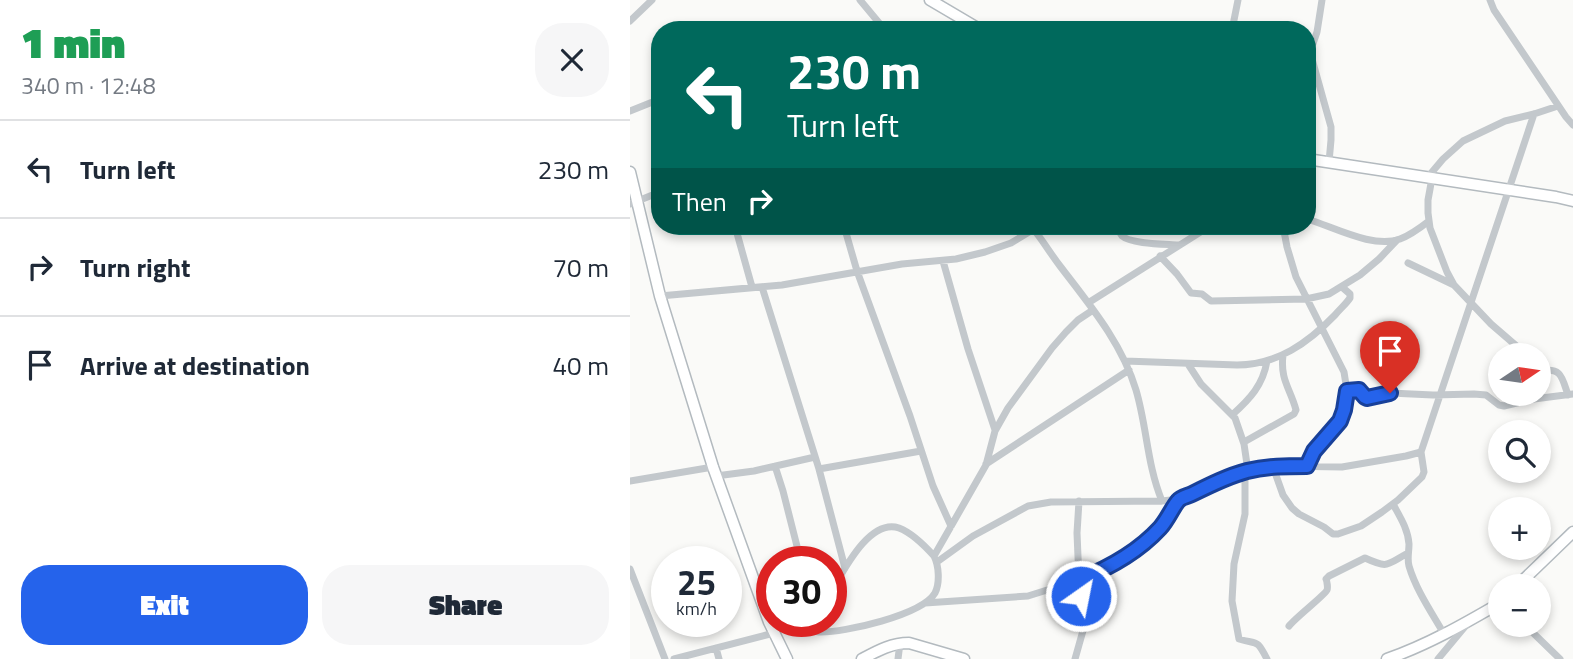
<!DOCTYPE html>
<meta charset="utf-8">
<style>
:root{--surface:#fff;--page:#f6f6f7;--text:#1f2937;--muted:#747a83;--line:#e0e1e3;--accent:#2563eb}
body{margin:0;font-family:"Titillium Web",sans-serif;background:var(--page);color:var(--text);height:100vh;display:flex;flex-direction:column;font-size:26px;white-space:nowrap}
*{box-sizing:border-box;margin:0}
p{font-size:23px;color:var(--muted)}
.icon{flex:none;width:38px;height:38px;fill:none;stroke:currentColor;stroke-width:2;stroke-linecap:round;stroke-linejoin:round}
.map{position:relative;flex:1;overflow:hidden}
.drawer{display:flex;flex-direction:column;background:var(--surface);width:630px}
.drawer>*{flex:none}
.banner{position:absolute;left:21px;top:21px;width:665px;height:214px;border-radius:28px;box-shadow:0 4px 10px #0003;background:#00695c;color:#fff;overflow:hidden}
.needle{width:46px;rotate:77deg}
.fabs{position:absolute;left:858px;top:343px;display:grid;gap:14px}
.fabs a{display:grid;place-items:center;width:63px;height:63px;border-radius:50%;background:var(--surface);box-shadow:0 4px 10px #0003;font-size:35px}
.speed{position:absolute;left:21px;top:546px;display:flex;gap:14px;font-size:35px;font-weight:700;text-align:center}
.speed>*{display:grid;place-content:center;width:91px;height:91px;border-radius:50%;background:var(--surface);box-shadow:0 4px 10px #0003;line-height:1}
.speed small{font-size:18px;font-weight:400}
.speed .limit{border:10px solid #d22;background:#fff;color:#111}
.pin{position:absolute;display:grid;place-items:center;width:60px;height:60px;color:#fff;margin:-72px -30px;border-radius:50% 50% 50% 0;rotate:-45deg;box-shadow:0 0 7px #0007}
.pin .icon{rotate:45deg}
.me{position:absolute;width:77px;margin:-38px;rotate:33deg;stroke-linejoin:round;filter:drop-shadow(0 0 5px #0008)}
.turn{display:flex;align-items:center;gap:24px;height:147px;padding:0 21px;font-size:32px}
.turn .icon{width:91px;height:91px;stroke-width:2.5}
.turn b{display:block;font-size:49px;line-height:60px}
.then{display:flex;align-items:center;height:66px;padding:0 21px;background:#0003;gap:14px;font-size:26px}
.round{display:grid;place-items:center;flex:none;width:74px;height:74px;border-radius:28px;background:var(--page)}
.summary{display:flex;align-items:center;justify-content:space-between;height:119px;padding:0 21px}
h1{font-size:42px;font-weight:800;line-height:52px;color:#1e9e55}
.cta{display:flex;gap:14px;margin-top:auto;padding:14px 21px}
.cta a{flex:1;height:80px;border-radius:28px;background:var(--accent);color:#fff;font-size:28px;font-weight:800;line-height:80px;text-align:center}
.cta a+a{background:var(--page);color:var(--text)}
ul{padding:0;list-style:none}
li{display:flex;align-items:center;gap:21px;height:98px;padding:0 21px;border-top:2px solid var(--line)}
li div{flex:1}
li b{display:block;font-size:26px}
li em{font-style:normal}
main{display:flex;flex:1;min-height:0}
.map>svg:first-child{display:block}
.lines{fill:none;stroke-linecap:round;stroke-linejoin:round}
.secondary-casing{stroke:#b3babf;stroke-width:13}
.street{stroke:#c3c8cc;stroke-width:7}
.secondary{stroke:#fff;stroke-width:10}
.route-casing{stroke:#184099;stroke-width:18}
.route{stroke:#2563eb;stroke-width:12}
</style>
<main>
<section class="drawer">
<div class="summary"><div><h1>1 min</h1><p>340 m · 12:48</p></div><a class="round"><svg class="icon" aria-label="close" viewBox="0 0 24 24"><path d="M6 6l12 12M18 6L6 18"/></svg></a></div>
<ul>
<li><svg class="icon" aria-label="left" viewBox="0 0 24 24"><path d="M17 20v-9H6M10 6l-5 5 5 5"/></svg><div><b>Turn left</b></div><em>230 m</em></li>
<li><svg class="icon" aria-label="right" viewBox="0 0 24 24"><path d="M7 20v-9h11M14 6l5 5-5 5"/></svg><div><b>Turn right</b></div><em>70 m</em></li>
<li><svg class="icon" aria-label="arrive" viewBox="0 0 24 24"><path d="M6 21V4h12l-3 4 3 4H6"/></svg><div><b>Arrive at destination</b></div><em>40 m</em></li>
</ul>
<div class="cta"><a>Exit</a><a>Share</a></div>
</section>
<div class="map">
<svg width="943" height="659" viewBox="0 0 943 659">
<rect width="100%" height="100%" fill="#fafaf8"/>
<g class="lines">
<defs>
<path id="secondary" d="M300,0L351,30
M677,159L926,197L943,201
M0,172L30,296L83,467L139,622L157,659
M887,586L943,532
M232,659C247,651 261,643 279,643L334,659
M757,659C797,645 834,624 870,603"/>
</defs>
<use href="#secondary" class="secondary-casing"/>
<path class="street" d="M230,0L255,30
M692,0L687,32L680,52L701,127V140L699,162
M860,0L864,10L936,117L943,125
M0,21L22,0
M602,30L608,0
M0,111L30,99
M797,178L813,159L833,141L875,121L904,114L928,106
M802,178L798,200V213L800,228L817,272L824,285L861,324L897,355
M0,204L30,192
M677,219C704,227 743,249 770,239C781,235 790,228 799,221
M105,226L122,287
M214,226L227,271L280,416L303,486L321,526
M401,226C412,239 420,253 430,266C459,304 492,343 506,390C517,427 517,465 532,501
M487,226C487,227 491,235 492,236C501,244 535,244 548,245
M653,226L657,247L666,277L714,372L717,391L714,410L710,421L684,451L677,466
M530,256L547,274L561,293L572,294L581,301L676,299L699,294L730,275L749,259L767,240
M313,261L338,349L365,430
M778,263L824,285
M132,287L189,469L215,568
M30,296L152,285L272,264L326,259L355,252L381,243L404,229L413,226
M458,303L580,226
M495,361L607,365C647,365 678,343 705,315C710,309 716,304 720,298V294L712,287
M558,364L571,384L605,418L614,444L618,471
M908,368L911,371C932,367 932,378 938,395
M717,391L729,390L735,397L737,398L760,393L803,395L844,394L856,395L869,405L874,406L904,399L943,394
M602,415C620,399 633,385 637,361
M614,442L664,414L666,410C660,388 650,380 653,355
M356,464L499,370
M145,466L153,491L171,562
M643,467L653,495L662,508L669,514L694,527L703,534H708L731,526L752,512L768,500L792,477L794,472L791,452L904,114
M189,469L291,451
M615,472V514L604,564L602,601L609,639C628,645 626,638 637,659
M86,476L124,471L185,457
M0,481L83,467
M763,504C770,517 778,529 779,544C779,552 777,559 779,566C786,590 802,613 814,634
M307,562L343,536L398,506L421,502L532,501L549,499L576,486L618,471L652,466L712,467L776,456L791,452
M0,569L35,659
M201,592C213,572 239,518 269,528C282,533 295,546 304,556
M295,603L398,596L449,580L468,572L492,559L520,538L541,514L549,499
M159,621C169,627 177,631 189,632C214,633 292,615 305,593C310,583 309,566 304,556L356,465L365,431L378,408L422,348L436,332L448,320L463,310
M895,625L930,659
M659,626C666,617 695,595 697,590C698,588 697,581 696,579L699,576L735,558C759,569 756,565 778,553
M86,648L89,659
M44,659L144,633
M268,659L270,643
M445,659L456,620L449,580L447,533L449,501
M808,659L838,623"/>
<use href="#secondary" class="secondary"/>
</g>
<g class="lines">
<defs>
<path id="route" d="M451,596L449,580C479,568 508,552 530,528C538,519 542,508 548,501C551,497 558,496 562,494C580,485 598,476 617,471C637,466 657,466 677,466L684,451L710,421L714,410L717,391L729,390L735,397L737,398L760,393"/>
</defs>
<use href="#route" class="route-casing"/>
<use href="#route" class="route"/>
</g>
</svg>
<div class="fabs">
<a><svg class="needle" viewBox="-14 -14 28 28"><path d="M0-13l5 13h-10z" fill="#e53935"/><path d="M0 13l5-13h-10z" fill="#747a83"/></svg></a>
<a><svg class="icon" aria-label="search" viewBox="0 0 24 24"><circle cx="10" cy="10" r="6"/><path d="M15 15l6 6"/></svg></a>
<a>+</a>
<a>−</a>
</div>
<div class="speed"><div>25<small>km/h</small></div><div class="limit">30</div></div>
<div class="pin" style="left:760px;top:393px;background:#d93025"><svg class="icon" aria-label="arrive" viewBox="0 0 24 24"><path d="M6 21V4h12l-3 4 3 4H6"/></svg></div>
<svg class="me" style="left:451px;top:596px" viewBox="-20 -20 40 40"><circle r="17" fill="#2563eb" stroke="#fff" stroke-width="3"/><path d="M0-11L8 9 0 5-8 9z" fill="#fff"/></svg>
<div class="banner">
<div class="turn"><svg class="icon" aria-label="left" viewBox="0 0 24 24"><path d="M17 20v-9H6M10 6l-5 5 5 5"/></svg><div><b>230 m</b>Turn left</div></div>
<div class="then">Then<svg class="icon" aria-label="right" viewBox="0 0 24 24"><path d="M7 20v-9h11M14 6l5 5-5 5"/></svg></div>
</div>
</div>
</main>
